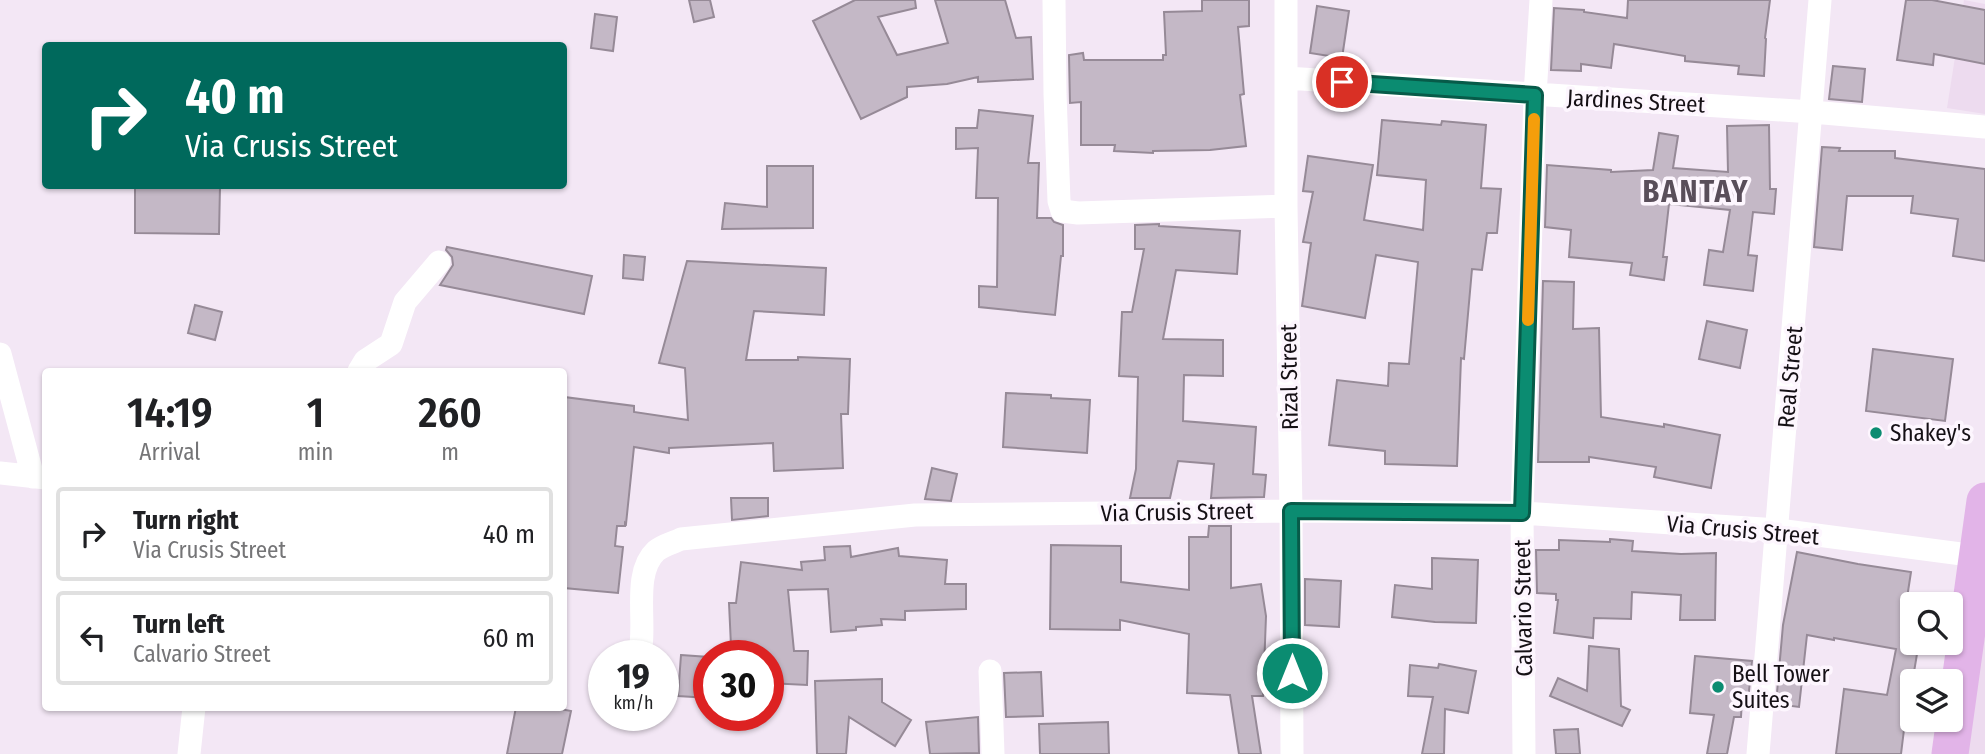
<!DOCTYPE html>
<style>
:root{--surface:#fff;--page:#f6f6f6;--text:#202124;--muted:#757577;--line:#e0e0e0}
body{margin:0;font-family:"Fira Sans Condensed",sans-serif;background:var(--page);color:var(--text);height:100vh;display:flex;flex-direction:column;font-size:26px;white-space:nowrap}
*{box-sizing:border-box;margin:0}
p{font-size:23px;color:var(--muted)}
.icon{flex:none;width:38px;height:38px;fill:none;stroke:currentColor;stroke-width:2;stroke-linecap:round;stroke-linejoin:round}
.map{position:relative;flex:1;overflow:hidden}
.details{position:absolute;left:42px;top:368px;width:525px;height:343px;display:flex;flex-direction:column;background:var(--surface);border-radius:7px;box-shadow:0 2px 5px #0004}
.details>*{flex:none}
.guide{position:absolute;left:42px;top:42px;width:525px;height:147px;border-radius:7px;box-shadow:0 2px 5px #0004;background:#00695c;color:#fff;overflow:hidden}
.fabs{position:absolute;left:1900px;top:592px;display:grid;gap:14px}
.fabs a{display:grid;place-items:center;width:63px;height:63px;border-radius:7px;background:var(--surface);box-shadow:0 2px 5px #0004;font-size:35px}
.speed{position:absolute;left:588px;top:640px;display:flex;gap:14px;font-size:35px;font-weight:700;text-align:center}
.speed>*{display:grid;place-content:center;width:91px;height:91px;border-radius:50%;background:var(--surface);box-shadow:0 2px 5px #0004;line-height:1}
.speed small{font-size:18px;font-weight:400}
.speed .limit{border:10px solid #d22;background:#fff;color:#111}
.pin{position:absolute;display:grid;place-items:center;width:60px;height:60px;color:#fff;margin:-30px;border:4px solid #fff;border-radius:50%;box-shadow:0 2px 7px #0007}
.me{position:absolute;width:77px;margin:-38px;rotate:0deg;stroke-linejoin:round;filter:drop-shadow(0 0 5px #0008)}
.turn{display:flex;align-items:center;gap:24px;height:147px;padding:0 28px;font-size:32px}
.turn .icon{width:91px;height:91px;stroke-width:2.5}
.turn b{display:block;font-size:49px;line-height:60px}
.eta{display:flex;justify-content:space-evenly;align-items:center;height:119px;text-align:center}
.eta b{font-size:42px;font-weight:600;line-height:49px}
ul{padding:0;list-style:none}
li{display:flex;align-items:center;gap:21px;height:94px;margin:0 14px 10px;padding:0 14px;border:4px solid var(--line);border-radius:7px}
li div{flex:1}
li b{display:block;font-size:26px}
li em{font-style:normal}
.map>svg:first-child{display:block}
.built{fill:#eddbef}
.building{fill:#c4b8c6;stroke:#968a97;stroke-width:2}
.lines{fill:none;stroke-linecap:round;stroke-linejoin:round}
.minor{stroke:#fff;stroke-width:23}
.trunk{stroke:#e2b4e8;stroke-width:37}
.route-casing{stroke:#075b49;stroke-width:18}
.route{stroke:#0b8c71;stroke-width:12}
.slow{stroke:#f59e0b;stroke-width:12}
.poi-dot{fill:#0b8c71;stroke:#fdf6fe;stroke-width:2.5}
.labels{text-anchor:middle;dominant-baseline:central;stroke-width:7;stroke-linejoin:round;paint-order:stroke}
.street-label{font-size:23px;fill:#151015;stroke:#fdf6fe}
.poi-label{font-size:23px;fill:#151015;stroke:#fdf6fe;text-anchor:start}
.district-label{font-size:30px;font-weight:bold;letter-spacing:2px;fill:#594e5a;stroke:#fdf6fe}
</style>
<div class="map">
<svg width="1985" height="754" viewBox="0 0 1985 754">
<rect width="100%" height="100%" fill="#f3e7f5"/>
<path class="built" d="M1964,0L1985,4V114L1947,108Z
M1985,585V754H1962Z"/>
<path class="building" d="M689,0H710L714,17L694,22Z
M855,0H915L916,8L878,17L897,55L948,43L935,0H1005L1016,38L1031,37L1033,79L978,82V77L947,84L907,87V97L861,119L813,21Z
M1202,0H1249V26L1238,27L1244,94L1240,95L1246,146L1210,150L1153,151V153L1114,151L1115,145H1081V102L1070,103L1069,55L1083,53L1084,60H1163V55H1166L1164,12L1202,11Z
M1628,0H1770L1765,38L1766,39L1764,76L1738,74L1739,66L1685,61V56L1614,44L1611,68L1581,64V71L1551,70L1554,8L1584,10V12L1627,18Z
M1906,0H1932L1985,10V64L1934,54L1933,65L1897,60Z
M1317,6L1349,11L1342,58L1310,53Z
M595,14L617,17L613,51L591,48Z
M1833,66L1865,69L1862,102L1829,99Z
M979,110L1033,116L1028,163H1039L1037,218H1051L1054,222L1063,225V256H1061L1055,315L979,307V286L997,287L998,198H976L978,148L956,149V128H977Z
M1382,120L1441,125L1442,121L1486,125L1481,188L1501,189L1497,233H1487L1482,270L1472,269L1464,359L1461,358L1457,466L1385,464V451L1329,445L1337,380L1388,386L1389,363L1409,364L1418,262L1376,255L1365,318L1302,306L1311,243L1303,242L1313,192L1303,191L1308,156L1373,165L1364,220L1423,230L1426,180L1377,175Z
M1769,125L1770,189H1776L1774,214L1753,212L1748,255L1757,256L1753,291L1704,285L1709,250L1723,252L1730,210L1669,204L1663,257H1667L1664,280L1630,275L1632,263L1569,257L1571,230L1545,227L1547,165L1611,170V172L1653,170L1659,133L1678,136L1673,168L1728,172L1727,126Z
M1822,147L1840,148L1839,151H1895V158L1985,169V261L1953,256L1958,219L1911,213L1913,196H1847L1842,250L1814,247Z
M767,166H813V228L722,229L725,203L767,207Z
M135,186H220L219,234L135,233Z
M1159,224V226L1240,231L1237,274L1176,270L1163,339L1223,340V376L1184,375L1183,421L1256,427L1253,474L1266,475L1264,497L1211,498L1214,464L1178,461L1170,498H1130L1136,469L1138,377L1119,376L1122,312H1132L1144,249H1135V225Z
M447,247L592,276L584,314L440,285L453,265L452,257L446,250Z
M624,255L645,257L643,280L623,278Z
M687,261L826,268L824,315L754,311L746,360H798V357L850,359L848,414H841L843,468L774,471L773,443L669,448V453L634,447L626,524L625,523V526H617L615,546L623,547L618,593L564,588V397L634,406V412L688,420L685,368L659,363Z
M1543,281L1574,282L1573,329L1599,328L1601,417L1664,427V424L1720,435L1711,488L1654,477L1656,467L1589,457V462H1538Z
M195,305L222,312L215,340L188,333Z
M1707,321L1747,330L1740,368L1699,359Z
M1873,349L1953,359L1945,421L1866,411Z
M1006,393L1051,395V398L1090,400L1087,453L1003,447Z
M932,468L957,474L951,501L925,499Z
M731,498H768V516L732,520Z
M1209,526H1231V588L1261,584L1266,616L1263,696H1252L1261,754H1239L1230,695L1187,693L1189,634L1120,620V630L1050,629L1051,545L1121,546V582L1189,590V537H1208Z
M1610,539L1633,541L1632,551L1681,554L1716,553L1715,620H1680L1681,595L1632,592L1631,619L1594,618L1593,638L1554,633L1558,600H1556V594L1537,593L1536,550H1559V540L1610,542Z
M850,546L851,557L898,548L899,556L947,560L945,584H966V609L905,611V620L881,619L882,625L856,627V630L831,632L828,589L788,590L794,651H808L807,685L768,683V656H749V645L731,646L729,603H736L741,562L802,570L801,562L825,560L824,547Z
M1797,552L1858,564L1911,572L1901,637L1913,639V642H1919L1911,690L1909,689L1901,754H1836L1844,689L1887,695L1896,649L1834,638V640L1807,635L1799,707L1776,704L1783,625Z
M1432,558L1478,560L1476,623L1435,622L1392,617L1395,585L1432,589Z
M1305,579L1341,581L1339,627L1305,625Z
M1589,646L1619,649L1621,706L1630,710L1622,726L1550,696L1558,678L1587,691Z
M681,655L709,657V698L678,696Z
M1695,656L1752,661L1748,701L1742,700L1741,717H1734L1727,754H1707L1714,715L1690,713Z
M1439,664L1476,671L1468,713L1445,709L1444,754H1422L1433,697L1408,696L1410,665L1438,668Z
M1041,672L1043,716L1006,717L1004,673Z
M882,679V702L911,720L895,746L849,717L846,754H817L815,681Z
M516,707H550L571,711L562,754H507Z
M978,717L979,753L930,754L926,722Z
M1108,722L1109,754H1040L1039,724Z
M1578,729L1580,754H1556L1554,730Z"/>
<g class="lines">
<path class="minor" d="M1054,0L1055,94L1059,201L1062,211L1078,213L1286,206
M1286,0V206L1291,511L1292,754
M1286,78L1812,112L1985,127
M0,354L33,477
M359,371L365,361L391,344L405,302L439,262
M0,473L46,478
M639,656C648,626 631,574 656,551C663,545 673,543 681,539L915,515L1291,511L1522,513L1778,530L1985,557
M990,671L993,754
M189,754L194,707
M1524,754L1522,513L1535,95L1541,0
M1758,754L1820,0"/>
<path class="trunk" d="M1950,754L1985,501"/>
</g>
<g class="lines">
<defs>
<path id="route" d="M1292,673L1291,511L1522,513L1535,95L1342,82"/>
</defs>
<use href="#route" class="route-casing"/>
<use href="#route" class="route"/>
<path class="slow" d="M1528,320L1534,119"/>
</g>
<g class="poi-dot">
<circle cx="1876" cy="433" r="7"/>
<circle cx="1718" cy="687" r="7"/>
</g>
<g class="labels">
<g class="street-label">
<text transform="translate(1636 101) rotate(3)">Jardines Street</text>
<text transform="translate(1289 377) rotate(-91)">Rizal Street</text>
<text transform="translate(1790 377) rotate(-85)">Real Street</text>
<text transform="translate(1177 512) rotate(-1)">Via Crusis Street</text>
<text transform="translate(1743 530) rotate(5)">Via Crusis Street</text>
<text transform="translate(1523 608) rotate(-91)">Calvario Street</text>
</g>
<g class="poi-label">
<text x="1890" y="433">Shakey's</text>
<text x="1732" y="674">Bell Tower<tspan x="1732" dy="26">Suites</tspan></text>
</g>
<g class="district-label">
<text x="1696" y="192">BANTAY</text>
</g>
</g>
</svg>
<div class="fabs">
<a><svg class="icon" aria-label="search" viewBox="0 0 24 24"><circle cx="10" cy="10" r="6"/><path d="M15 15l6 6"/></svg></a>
<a><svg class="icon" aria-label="layers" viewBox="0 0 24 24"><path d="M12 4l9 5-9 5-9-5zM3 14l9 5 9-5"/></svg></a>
</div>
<div class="speed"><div>19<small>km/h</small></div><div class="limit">30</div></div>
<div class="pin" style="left:1342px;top:82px;background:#d93025"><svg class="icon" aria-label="arrive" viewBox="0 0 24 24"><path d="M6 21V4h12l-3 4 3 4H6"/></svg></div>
<svg class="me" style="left:1292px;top:673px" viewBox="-20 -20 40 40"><circle r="17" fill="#0b8c71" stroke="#fff" stroke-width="3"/><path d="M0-11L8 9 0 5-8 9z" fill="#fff"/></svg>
<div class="guide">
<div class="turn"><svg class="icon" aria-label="right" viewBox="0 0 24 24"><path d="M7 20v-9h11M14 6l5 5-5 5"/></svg><div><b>40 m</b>Via Crusis Street</div></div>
</div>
<section class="details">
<div class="eta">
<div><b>14:19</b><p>Arrival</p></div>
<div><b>1</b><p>min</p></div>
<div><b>260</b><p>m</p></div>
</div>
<ul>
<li><svg class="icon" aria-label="right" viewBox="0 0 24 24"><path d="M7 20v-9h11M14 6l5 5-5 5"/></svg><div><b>Turn right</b><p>Via Crusis Street</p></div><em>40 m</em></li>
<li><svg class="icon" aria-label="left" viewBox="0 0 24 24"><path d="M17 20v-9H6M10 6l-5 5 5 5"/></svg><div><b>Turn left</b><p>Calvario Street</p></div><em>60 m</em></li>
</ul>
</section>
</div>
